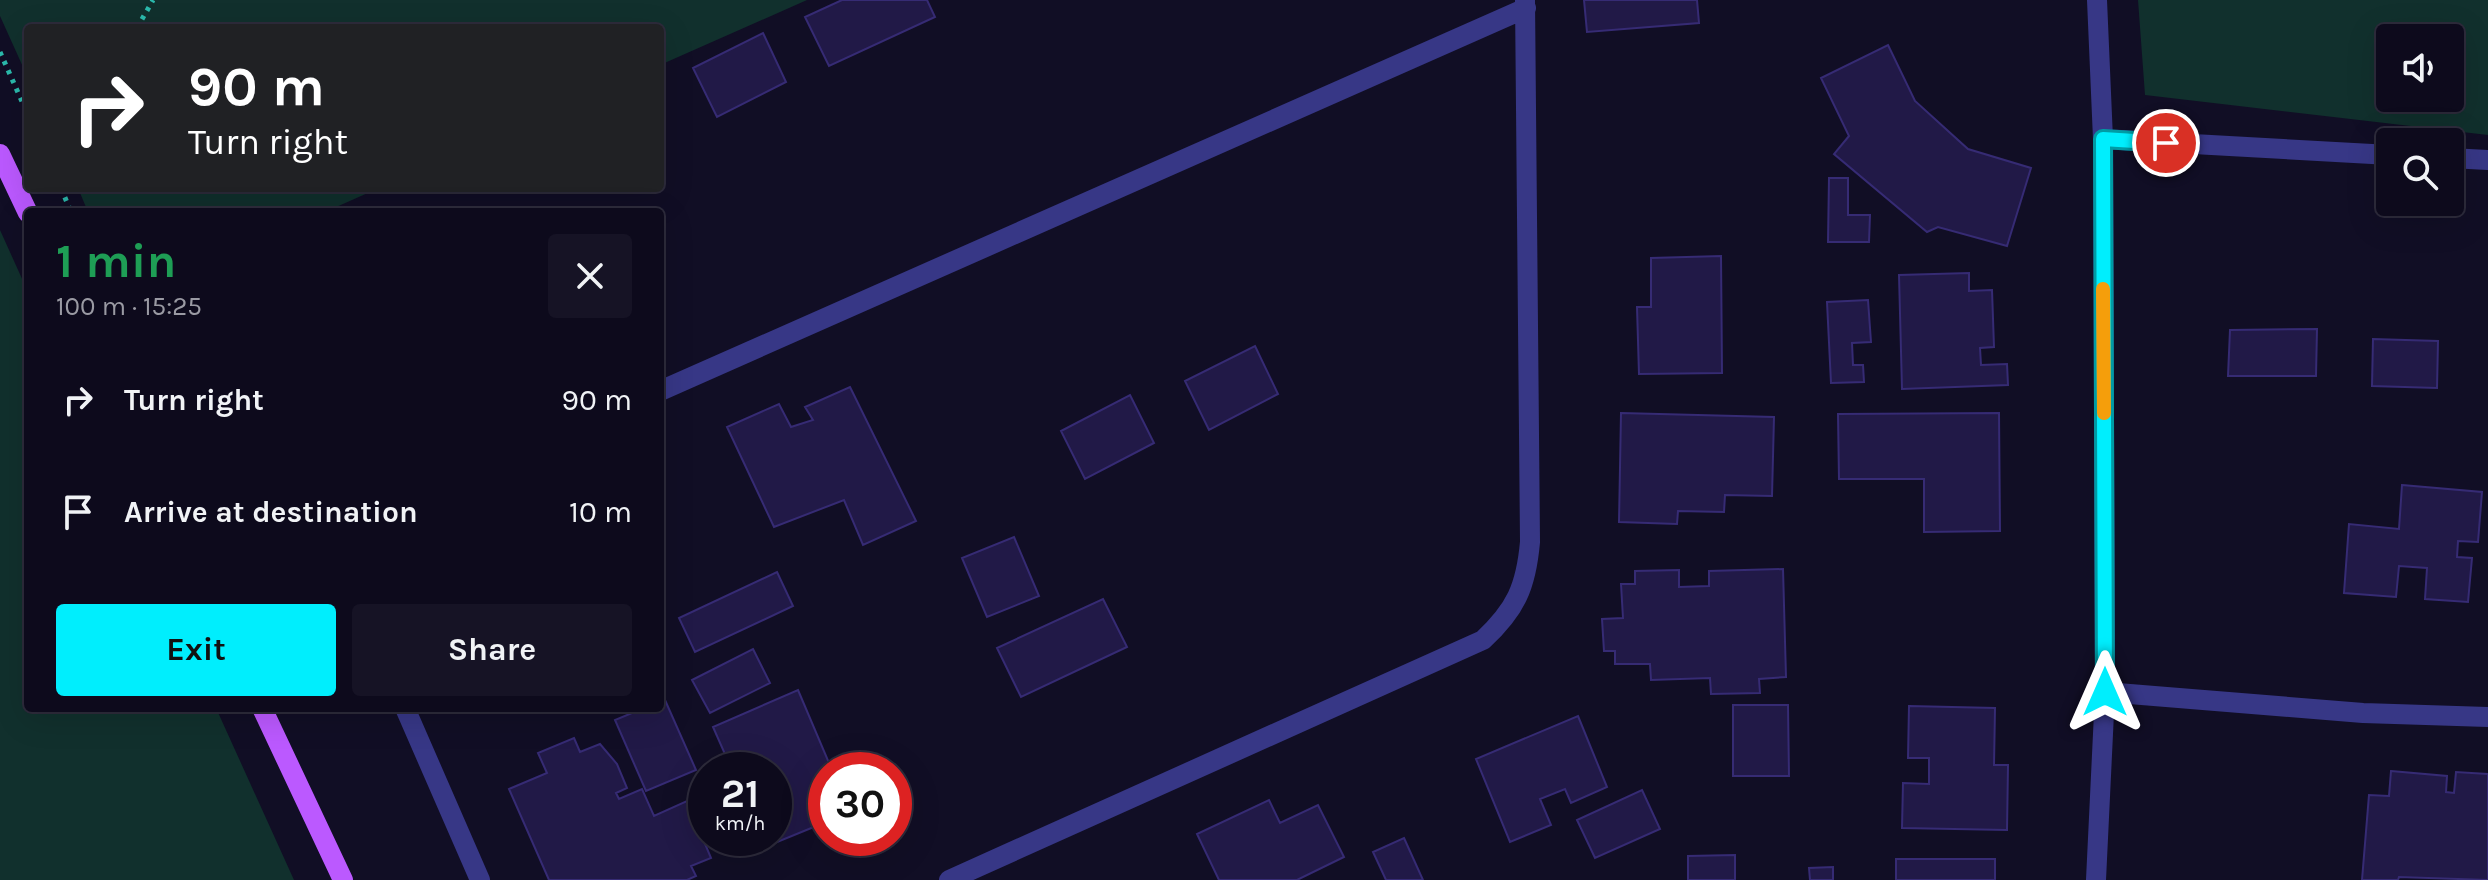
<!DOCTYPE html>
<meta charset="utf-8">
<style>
:root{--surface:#0d0a1c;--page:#161325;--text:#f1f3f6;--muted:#9a9aa3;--line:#2d2b3b;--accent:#00eefd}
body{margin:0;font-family:Karla,sans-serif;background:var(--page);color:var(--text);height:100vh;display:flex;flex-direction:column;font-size:30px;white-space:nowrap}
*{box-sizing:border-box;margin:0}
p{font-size:26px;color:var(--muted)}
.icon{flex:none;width:44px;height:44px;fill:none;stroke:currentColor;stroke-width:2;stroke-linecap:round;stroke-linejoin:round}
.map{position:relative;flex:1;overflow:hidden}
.sheet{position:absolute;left:24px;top:208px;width:640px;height:504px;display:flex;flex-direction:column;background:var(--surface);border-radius:8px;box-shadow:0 8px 32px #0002,0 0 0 2px var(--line)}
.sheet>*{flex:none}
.guide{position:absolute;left:24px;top:24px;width:640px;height:168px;border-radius:8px;box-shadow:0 8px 32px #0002,0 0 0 2px var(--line);background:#202124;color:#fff;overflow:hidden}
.buttons{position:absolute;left:2376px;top:24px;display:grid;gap:16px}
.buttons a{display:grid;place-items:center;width:88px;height:88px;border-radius:8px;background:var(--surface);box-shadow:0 8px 32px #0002,0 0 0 2px var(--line);font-size:40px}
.speed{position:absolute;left:688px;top:752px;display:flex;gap:16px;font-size:40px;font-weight:700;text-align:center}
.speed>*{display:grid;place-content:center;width:104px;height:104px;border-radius:50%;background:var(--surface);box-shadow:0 8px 32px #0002,0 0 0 2px var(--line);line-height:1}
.speed small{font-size:20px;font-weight:400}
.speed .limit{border:12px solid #d22;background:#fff;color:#111}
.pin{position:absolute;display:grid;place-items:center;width:68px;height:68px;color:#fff;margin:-34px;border:4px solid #fff;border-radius:50%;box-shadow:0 2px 8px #0007}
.me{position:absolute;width:88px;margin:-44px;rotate:0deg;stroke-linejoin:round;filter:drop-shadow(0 0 6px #0008)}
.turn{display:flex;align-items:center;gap:28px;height:168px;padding:0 32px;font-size:36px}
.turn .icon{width:104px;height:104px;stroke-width:2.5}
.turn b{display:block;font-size:56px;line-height:68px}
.round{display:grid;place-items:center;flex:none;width:84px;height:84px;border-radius:8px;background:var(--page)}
.head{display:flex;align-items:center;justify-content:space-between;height:136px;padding:0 32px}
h1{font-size:48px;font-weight:700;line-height:60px;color:#1e9e55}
.cta{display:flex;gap:16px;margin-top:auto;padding:16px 32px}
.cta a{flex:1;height:92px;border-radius:8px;background:var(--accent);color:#111;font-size:32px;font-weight:700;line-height:92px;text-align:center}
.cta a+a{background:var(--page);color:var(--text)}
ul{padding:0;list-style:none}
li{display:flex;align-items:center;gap:24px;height:112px;padding:0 32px}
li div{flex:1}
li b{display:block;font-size:30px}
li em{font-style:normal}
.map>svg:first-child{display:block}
.green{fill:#11302d;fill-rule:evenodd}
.building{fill:#211947;stroke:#362b74;stroke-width:2}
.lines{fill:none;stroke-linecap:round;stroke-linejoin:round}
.path{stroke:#2bbaac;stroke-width:5;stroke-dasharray:4 6;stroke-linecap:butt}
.minor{stroke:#373786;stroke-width:20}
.major{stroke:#bb59ff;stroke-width:20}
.route-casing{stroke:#009ba4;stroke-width:20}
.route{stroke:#00eefd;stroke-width:14}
.slow{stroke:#f59e0b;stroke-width:14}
</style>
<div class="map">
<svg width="2488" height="880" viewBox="0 0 2488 880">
<rect width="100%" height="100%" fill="#110e25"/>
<path class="green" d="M0,0H807L660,65V28H28V78L0,16Z
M2138,0H2488V135L2145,95ZM2390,38H2450V98H2390Z
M78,188H379L325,212H88Z
M0,230L28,292V708H216L294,880H0Z"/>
<path class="building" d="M842,0H927L935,17L829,66L805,17Z
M1584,0H1697L1699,23L1587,32Z
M763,33L786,82L717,117L693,68Z
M1888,45L1915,101L1968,149L2031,168L2007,246L1938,227L1927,232L1834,154L1849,136L1821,78Z
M1829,178H1848V215H1870L1869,242H1828Z
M1721,256L1722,373L1639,374L1637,307H1651V258Z
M1969,273V291L1992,290L1994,347L1980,348L1981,365L2007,364L2008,385L1902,389L1899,275Z
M1868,300L1871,342L1852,343L1853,365H1863L1864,382L1831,383L1827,302Z
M2317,329L2316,376H2228L2230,330Z
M2373,339L2438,341L2437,388L2372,386Z
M1255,346L1278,394L1209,430L1185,381Z
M850,387L916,521L863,545L844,500L774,527L727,427L779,404L791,427L813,420L805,407Z
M1130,395L1154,443L1085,479L1061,431Z
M1621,413L1774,417L1772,496L1725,495L1724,512L1678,511L1677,524L1619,522Z
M1999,413L2000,531L1924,532V479H1839L1838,414Z
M2402,485L2482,492L2478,542L2458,541L2457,557L2472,558L2468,602L2425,599L2427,568L2399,566L2396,597L2344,593L2349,524L2399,529Z
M1014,537L1039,596L987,617L962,558Z
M1783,569L1786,677L1759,679L1760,693L1711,694L1710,678L1651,680L1650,664H1615V651H1604L1602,619L1623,618L1621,584H1635V571L1679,570V587L1709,586V571Z
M777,572L793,606L695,652L679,618Z
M1103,599L1127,647L1021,697L997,648Z
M753,649L770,683L710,713L692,680Z
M798,690L832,770H826V822L765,847L761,838H774V770H732L713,727Z
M665,700L696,770L646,791L615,720L644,708H660V701Z
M1733,705H1788L1789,776H1733Z
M1909,706L1995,708L1994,765H2008L2007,830L1902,828L1903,783L1929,784V758H1908Z
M1578,716L1607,787L1571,803L1565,789L1540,799L1551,825L1510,842L1476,759Z
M574,738L580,752L600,744L617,764L627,788L616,793L619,799L642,789L654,816L687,801L711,858L691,866L696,876L687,880H549L509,789L547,773L538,753Z
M2391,771L2447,776L2446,792L2454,793L2456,772L2488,774V880L2399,877L2398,880H2362L2369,795L2389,796Z
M1642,790L1660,829L1595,858L1577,820Z
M1269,800L1280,823L1318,805L1344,857L1297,880H1219L1197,834Z
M1404,838L1423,880H1386L1373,852Z
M1735,855V880H1688V856Z
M1896,859H1995V880H1896Z
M1833,867V880H1810L1809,868Z"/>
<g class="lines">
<path class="path" d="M137,28L153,0
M0,52L28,115
M61,188L71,212"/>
<path class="minor" d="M2103,139L2390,155
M2450,158L2488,160
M660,391L1526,8
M2105,692L2363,713L2488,717
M405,708L480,880
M949,880L1483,640C1516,609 1526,587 1530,542L1525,0
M2096,880L2105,692L2103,139L2097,0"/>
<path class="major" d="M0,154L28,213
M262,708L343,880"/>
</g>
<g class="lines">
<defs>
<path id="route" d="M2105,692L2103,139L2166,143"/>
</defs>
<use href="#route" class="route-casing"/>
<use href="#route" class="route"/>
<path class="slow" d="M2103,289L2104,413"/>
</g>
</svg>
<div class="buttons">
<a><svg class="icon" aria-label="sound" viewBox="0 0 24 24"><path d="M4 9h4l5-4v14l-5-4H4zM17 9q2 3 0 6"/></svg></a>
<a><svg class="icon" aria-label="search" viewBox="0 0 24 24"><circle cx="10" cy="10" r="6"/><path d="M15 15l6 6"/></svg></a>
</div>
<div class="speed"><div>21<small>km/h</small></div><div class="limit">30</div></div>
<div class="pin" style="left:2166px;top:143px;background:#d93025"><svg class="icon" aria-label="arrive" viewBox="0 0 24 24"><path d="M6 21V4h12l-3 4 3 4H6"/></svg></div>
<svg class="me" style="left:2105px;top:692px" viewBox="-20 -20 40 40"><path d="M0-17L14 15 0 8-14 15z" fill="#00eefd" stroke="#fff" stroke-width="4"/></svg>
<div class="guide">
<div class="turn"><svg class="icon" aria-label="right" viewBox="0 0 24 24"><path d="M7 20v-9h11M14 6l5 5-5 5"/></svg><div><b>90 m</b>Turn right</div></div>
</div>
<section class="sheet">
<div class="head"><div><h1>1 min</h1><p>100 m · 15:25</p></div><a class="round"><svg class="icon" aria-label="close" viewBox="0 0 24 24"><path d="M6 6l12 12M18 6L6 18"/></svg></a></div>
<ul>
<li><svg class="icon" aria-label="right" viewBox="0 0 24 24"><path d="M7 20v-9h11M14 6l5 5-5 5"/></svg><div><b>Turn right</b></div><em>90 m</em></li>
<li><svg class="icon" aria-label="arrive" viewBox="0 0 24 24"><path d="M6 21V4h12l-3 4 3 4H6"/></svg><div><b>Arrive at destination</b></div><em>10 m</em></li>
</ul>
<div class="cta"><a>Exit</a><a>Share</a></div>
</section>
</div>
